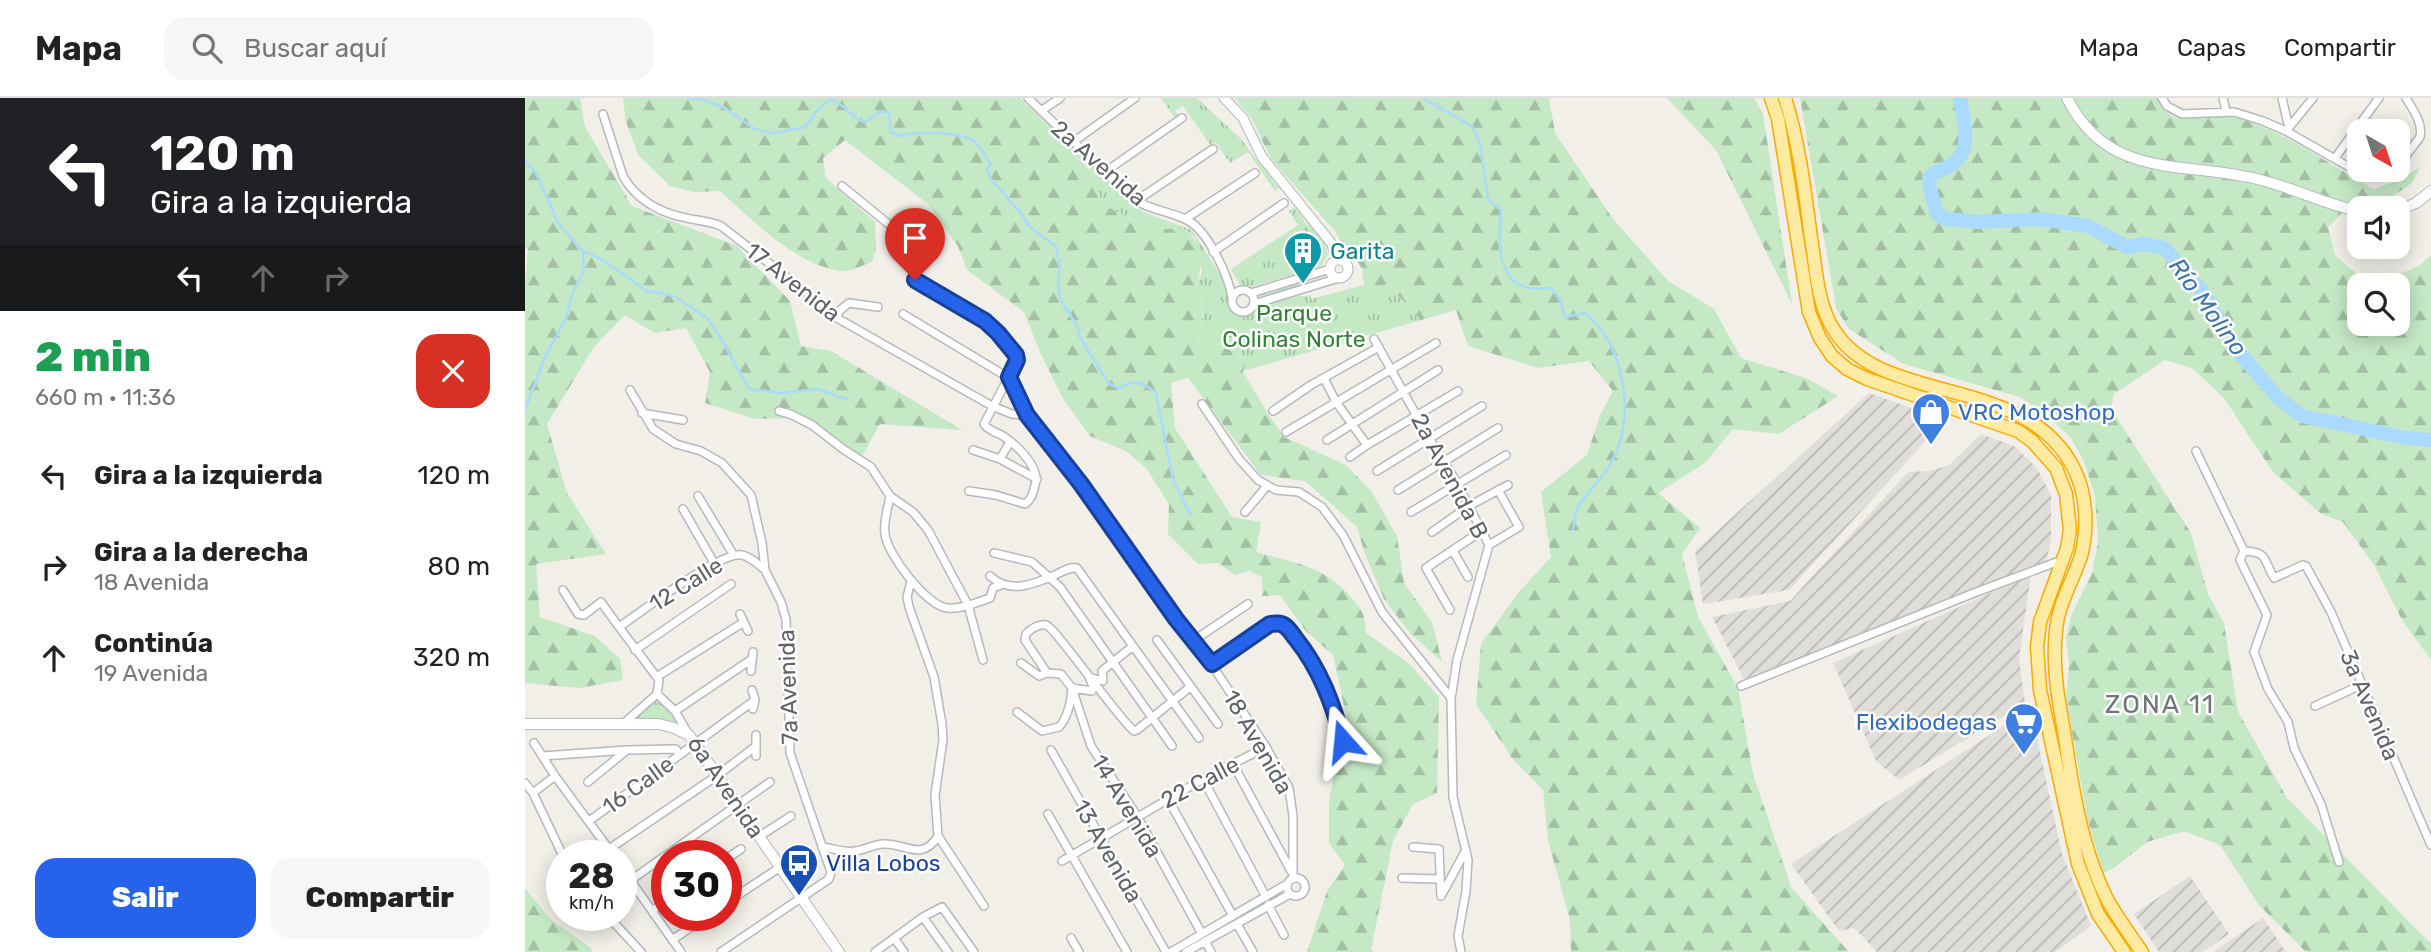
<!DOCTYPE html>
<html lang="es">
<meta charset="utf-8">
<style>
:root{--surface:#fff;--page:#f6f6f6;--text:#222;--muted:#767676;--line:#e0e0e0;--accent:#2563eb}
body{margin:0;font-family:Rubik,sans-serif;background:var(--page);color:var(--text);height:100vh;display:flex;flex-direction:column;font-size:26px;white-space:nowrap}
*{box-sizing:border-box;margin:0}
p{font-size:23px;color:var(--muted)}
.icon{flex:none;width:38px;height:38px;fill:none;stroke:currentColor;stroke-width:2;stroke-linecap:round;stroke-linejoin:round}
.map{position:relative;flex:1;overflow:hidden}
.sheet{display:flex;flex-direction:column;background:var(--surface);width:525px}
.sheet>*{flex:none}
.guide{background:#202124;color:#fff;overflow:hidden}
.needle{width:46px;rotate:141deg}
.fabs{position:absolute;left:1822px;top:21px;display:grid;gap:14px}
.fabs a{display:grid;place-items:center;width:63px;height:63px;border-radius:14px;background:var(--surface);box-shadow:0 4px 18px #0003;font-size:35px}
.speed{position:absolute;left:21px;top:742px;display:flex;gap:14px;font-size:35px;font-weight:700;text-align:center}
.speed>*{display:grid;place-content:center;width:91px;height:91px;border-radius:50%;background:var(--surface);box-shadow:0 4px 18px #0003;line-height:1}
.speed small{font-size:18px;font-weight:400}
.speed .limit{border:10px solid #d22;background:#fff;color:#111}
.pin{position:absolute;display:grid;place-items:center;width:60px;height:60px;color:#fff;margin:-72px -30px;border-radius:50% 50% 50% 0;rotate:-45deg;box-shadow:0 0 7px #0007}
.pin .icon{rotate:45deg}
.me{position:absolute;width:77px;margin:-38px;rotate:342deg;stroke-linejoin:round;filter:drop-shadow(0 0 5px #0008)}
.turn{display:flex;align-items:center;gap:24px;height:147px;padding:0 35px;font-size:32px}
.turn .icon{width:91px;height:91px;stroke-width:2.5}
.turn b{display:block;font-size:49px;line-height:60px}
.lanes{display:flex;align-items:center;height:66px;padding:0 35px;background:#0003;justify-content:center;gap:35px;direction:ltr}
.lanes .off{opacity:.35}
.round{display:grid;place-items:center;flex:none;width:74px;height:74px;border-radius:21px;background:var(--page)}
.overview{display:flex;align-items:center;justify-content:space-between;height:119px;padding:0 35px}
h1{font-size:42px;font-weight:800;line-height:52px;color:#1e9e55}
.action{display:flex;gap:14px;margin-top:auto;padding:14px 35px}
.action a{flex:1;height:80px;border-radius:21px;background:var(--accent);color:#fff;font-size:28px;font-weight:800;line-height:80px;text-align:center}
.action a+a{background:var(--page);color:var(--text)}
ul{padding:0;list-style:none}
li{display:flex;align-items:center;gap:21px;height:91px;padding:0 35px}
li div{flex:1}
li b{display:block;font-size:26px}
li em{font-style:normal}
header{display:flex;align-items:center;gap:42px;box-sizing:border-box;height:98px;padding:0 35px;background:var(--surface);border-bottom:2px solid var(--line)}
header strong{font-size:33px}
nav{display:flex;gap:38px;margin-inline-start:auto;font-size:24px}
.search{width:490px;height:63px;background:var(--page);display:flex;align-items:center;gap:18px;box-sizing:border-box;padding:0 24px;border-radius:21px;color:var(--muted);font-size:26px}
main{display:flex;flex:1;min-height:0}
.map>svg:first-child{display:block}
.industrial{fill:url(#industrial-furrows)}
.grass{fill:#c5e8c5}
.forest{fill:url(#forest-firs);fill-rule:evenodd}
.park{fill:url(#park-tufts)}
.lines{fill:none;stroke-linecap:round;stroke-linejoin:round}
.stream{stroke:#aadaff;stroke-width:2.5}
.river{stroke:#aadaff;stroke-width:14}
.minor-casing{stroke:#b5b8bc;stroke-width:10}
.tertiary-casing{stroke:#b5b8bc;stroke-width:11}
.secondary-casing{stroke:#b6babf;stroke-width:12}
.trunk-casing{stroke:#f9ab00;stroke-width:15}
.minor{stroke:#fff;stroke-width:7}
.tertiary{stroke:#fff;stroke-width:9}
.secondary{stroke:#fff;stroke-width:10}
.trunk{stroke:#feeaa1;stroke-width:12}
.route-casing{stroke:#184099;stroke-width:18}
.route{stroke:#2563eb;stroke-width:12}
.labels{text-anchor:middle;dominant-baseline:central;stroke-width:5;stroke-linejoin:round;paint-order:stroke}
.street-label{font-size:23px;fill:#5f6368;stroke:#fff}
.culture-label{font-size:23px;fill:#0d838f;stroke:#fff;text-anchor:start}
.park-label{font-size:23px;fill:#348238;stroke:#fff}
.shop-label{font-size:23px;fill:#366cbe;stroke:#fff;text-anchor:start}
.transit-label{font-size:23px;fill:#164399;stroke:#fff;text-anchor:start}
.water-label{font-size:24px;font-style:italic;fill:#4174aa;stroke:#fff}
.quarter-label{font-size:26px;letter-spacing:2px;fill:#70757a;stroke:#fff}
</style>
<header>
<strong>Mapa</strong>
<div class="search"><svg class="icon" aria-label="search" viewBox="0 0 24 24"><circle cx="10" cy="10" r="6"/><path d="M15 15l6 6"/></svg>Buscar aquí</div>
<nav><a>Mapa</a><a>Capas</a><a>Compartir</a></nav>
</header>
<main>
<section class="sheet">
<div class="guide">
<div class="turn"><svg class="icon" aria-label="left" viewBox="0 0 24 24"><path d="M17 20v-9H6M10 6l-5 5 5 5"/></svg><div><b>120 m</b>Gira a la izquierda</div></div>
<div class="lanes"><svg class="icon" aria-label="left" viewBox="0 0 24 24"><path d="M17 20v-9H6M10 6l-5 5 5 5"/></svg><svg class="icon off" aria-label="ahead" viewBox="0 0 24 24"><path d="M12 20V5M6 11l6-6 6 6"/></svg><svg class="icon off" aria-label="right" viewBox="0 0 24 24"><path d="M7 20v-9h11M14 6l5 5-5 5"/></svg></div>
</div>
<div class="overview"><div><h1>2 min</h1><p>660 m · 11:36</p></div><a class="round" style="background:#d93025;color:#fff"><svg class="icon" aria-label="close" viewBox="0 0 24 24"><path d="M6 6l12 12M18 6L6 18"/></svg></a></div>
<ul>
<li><svg class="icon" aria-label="left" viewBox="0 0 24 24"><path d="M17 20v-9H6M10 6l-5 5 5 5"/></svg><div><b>Gira a la izquierda</b></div><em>120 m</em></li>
<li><svg class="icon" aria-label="right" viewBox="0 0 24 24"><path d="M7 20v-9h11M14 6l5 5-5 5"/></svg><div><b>Gira a la derecha</b><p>18 Avenida</p></div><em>80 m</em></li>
<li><svg class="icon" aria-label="ahead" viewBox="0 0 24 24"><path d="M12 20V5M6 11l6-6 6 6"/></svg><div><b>Continúa</b><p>19 Avenida</p></div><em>320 m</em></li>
</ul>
<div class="action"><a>Salir</a><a>Compartir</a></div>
</section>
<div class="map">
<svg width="1906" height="854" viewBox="0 0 1906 854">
<defs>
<pattern id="industrial-furrows" width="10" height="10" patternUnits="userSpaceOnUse" patternTransform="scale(1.75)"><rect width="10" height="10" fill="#e0deda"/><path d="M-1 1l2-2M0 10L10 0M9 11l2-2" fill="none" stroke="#b9b8b5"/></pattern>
<pattern id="forest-firs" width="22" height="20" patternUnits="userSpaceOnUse" patternTransform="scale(1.75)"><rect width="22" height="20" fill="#c5e8c5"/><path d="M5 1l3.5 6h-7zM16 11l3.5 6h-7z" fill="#a3c0a4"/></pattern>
<pattern id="park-tufts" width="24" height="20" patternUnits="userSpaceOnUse" patternTransform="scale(1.75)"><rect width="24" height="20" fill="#c5e8c5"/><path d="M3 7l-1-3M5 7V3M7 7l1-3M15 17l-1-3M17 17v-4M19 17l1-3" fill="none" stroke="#a3c0a4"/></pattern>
</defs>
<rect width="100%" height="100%" fill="#f1efe8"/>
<path class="industrial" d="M1344,295L1420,322L1264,492L1178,506L1170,453Z
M1456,336L1489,348L1512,370L1526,397V443L1521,464L1219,581L1187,519L1265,503L1383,374L1405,373L1424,367Z
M1506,477L1494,560L1500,605L1374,682L1351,663L1308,565Z
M1500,614L1510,631L1537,756L1566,828L1530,854H1352L1329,830L1314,833L1266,766Z
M1665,778L1704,836L1678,854H1634L1609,816Z
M1738,820L1761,854H1688Z"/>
<path class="grass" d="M781,121L800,144L803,157L797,167L777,174L775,167L785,154Z
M773,184L774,189L735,200L732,198Z"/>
<path class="forest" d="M0,0H55L60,29L107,108L212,148L265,203L276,248L306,253L437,332L355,326L337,358L275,320L230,321L180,305L185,274L161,230L130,235L100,217L69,249L22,326L42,395L81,456L11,466L15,519L70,538L95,561L98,582L54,590L0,585V189L3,152L0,149Z
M98,0H475L486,6L493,3L518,33L529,38L566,73L570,90L625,130L660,131C678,148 680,169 669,190C681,204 677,226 673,243C692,245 712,247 721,265L718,274L745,319L759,339L821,367L846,393L872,438L879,485L907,524L917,564L885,535L859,501L840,456L832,429L780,383L736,377L663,280L646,285L650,330L707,419L736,424L731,454C767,464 798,467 824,497C837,512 840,515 841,535L883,565L914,599L912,695L888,706L868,743L846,852L850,854H782L802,793L820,767L804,745V705L809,675L820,658L825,636L808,557L780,532L755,497L737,498V479L724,473L710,477L693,465L673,466L643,436L644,406L621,370L601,353L565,338L537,299L515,254L499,214L442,172L433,148L403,106L320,42L298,60L301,80L350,124L351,150L347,164C338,167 325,174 316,173C271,167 227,122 195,93L168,94L145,88L113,57L101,24Z
M710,0H1024L1030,35L1088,121L1143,183L1189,211L1216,260L1283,281L1313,298L1254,336L1208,331L1180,365L1133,395L1175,430L1157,456L1173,519L1213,590L1228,676L1266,789L1324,854H1046L1045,822L1023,742L1018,692L987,660L951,606L956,546L993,495L1026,459L1016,394L1062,357L1075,317L1088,293L1064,263L1013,270L943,248L931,212L896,222L862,186L843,195L839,187L837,171L830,159L819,152L810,133L746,61L727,21Z
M1142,0H1229L1238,16L1267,206L1191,52Z
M1275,0H1632C1646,33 1674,15 1699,18C1751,25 1803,67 1849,91L1877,81L1895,69L1887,85L1868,98L1817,115L1803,129L1810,157L1835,179L1865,181L1895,167L1906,157V562L1877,522L1849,467L1818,424L1795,415L1748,374L1699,300L1667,270L1640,262L1589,296L1586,311L1666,435L1683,496L1699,525L1713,614L1762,700L1906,846V854H1781L1734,807L1695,747L1659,733L1622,744L1589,770L1578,775L1562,720L1541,600L1544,566L1541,541L1546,518L1567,475L1573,444L1570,398L1558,361L1545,339L1526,321L1495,299L1379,266L1324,231L1311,210ZM1834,187H1872V226H1834Z
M0,790L25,821L66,850L67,854H0Z"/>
<path class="park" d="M475,0H495L605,105L618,114L667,132L706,194L702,204L709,216L722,217L734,208L775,196L776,199L785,197L786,201L839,187L843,195L862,186L896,222L718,273L721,265C712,246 692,245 673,244C677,226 682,204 669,190L677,175L674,155L670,140L660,131L625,130L582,109L570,90L566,72L529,38L518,33L493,3L486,6Z
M636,0H672L715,40L754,90L750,93L723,54L705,65L691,45L686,48L658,8L650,12L654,18L650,20Z
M770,109C782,123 787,139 785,158L775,167L777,174L726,189L715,187L706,171L773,127L764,113Z
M132,596L160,628L100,627Z"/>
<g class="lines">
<path class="stream" d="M165,0L175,1L198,9L230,31L248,35L280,29L292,13L304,2C323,5 323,20 340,24L354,14H364L366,34L375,38C391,33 436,33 450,44C456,50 461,60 466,67L462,71L466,81L494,113L506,130L531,148L535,168L533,182L535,201L554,231V238L584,286L594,290C610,282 617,283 631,295L648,382L665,416
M898,0L948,29L955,46L963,101L976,112C974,138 969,181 1003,190C1010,191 1019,190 1026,190L1035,201L1040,219L1060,215C1097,245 1109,308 1092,353C1084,374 1067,388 1055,406C1050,412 1050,423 1048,431
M0,63L11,75L33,125L58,153L76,161L122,193L149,198L182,220L195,239L224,291L257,295L293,291L321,301
M0,312L20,259L41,220L48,194L59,172L58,153"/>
<path class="river" d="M1435,0C1438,21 1448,50 1429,65C1422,71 1411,73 1404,79C1404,93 1409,102 1412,116L1422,121L1453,124L1515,121L1563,128L1602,149L1619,146L1639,150L1677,193L1712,252L1753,300L1778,318L1881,340L1906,342"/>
<defs>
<path id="minor" d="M503,0L608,101C625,112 643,113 660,121C682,130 703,177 707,199
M1637,0L1642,8L1657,16L1709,14L1738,23L1761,33L1826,70L1848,78L1862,77L1871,72
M1698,0L1701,13
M1757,0L1764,30
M516,13L535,0
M78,16L98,78C110,100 133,114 157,119C171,123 183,122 196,128L294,204L312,220L467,308L487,316L502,317
M1761,33L1788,0
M548,44L610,0
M1810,60L1854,0
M1872,70L1895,39C1898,24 1888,12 1881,0
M580,74L657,20
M317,88L377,137L382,145L390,182L394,186L460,223L473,235L491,258L490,267L459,326C464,333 471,334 478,338C492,347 516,370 510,387C508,395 507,401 500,406L471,397L444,393
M611,103L688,51
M660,121L730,75
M688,154L759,105
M707 203a11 11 0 1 1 22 0a11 11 0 1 1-22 0Z
M726,195L805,171
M729,206L817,179
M378,216L484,280L502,317L556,386L651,521L687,567L741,649L764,690L768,718V781
M312,220L314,213L324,205L353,209
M849,241L904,340L932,385L964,447L932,562L926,601L928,699L943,762L941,793L933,838L936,854
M799,280L811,304L842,347
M105,292L128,331L151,346L176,353L197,365L226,397L237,445L240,472L256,504L261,521L265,655L306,774L304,781L196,854
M677,306L714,361L733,382L751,392L774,394L797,409L818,437L857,514L926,600
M254,313L265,316L287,327L318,351L346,369L365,398L388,414L403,432L443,507L458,562
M748,313L786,287L854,249
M117,315L158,322
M761,334L911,245
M802,342L913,272
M448,352L475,361L512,381
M1671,353L1719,453L1715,462L1742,517L1729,554L1743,591L1763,624L1769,650L1796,706L1814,764
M825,359L842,347L933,293
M475,361L485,344
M852,373L957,308
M873,392L973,330
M173,398L208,456
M365,398C363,410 358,424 360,436C362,456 401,507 422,510C435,512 453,504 465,500L468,490L476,487
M158,411L189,465
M720,414L742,388
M886,414L981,357
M907,434L944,408L983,387
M964,447L994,429L973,392
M928,453L943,479
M1719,453C1744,454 1738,462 1749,480L1778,467L1781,468L1806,514L1906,747
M469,455L507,464L535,489L647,648
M465,478C485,496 507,487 530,477C538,473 544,469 552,470L674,640
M386,483L382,499L384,509L409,579L417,626L418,642L410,697L413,738L459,808
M38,492L53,516L59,517L76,504L94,529C115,515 197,452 217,457C226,459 234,467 240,472
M925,512L901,470L958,432
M215,516L223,533
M94,529L134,582L132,596L98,626
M632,542L693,626
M668,543L723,506
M110,552L206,486
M496,565L514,578L522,575L536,576L547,590L566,648L612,718L677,836
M687,567L745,526C751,525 756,524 761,528C788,548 809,611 818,643
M226,573L228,554
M522,575L500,542L501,536C506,531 513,526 521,527C530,529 592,619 609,633L612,632L665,589
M133,578L219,524
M1216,588L1449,495L1537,462
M227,592L230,602L228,611
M132,596L150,613L164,637
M1790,608L1836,587
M150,613L227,561
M492,614L517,633L534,629C543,619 546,604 547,590L567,593L568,588L564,579L578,583L577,573L608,548
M9,645L30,678L89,758
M526,652L641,854
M18,658L102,652L151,651L154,657
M231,658V637
M708,666L766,773
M678,681L741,799
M63,684L102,652
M0,685L8,695L38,758
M8,695L30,678
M643,701L708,818
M523,716L602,854
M64,723L230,602
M235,738L266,718
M297,749C307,750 320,755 330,753C339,752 348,747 357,746C380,744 396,765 413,738
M888,749L914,751L916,798
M84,751L193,677L231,648
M201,761L216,751
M537,763L678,681L741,649
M96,769L156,854
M877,780L914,781
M762 789a9 9 0 1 1 18 0a9 9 0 1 1-18 0Z
M106,782L245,684
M916,798L941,752
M201,805L281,752
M743,807L759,837
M127,813L142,802
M82,817L116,854
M398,819L423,854
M712,826L728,854
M369,840L379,854
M546,840L554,854
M147,842L184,817
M680,843L686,854
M350,854L398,819L417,809L449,854
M646,854L762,786
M661,854L765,796"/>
<path id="tertiary" d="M699,0L718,20L737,59L807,146L811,162
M805 171a9 9 0 1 1 18 0a9 9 0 1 1-18 0Z"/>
<path id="secondary" d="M1542,0C1584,84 1661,62 1736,82C1769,90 1801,107 1834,113
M1872,113L1891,105L1906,93
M0,626H134L149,630L164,637L314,854"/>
<path id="trunk" d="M1246,0L1253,21L1284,214L1295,240L1307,258L1322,271L1342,281L1493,333L1507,343L1531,370L1541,396L1545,432L1542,450L1515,524L1512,549L1515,592L1553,766L1573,816L1599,854
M1260,0C1274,44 1280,94 1286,140C1291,170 1292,206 1309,232C1357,310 1506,274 1551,375C1562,400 1563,432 1556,458C1548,483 1533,506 1531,533C1527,566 1533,600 1539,633C1547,689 1556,749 1582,801C1592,819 1605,837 1617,854"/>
</defs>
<use href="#minor" class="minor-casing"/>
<use href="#tertiary" class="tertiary-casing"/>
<use href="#secondary" class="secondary-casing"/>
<use href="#trunk" class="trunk-casing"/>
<use href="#minor" class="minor"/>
<use href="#tertiary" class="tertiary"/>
<use href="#secondary" class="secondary"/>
<use href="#trunk" class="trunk"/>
</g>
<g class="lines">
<defs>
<path id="route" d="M390,182L460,223L473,235L491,257L492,262L484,279L502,317L556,386L651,521L687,566L745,526C748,526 753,525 756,526C763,528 767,536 771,541C795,571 808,606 818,643"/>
</defs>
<use href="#route" class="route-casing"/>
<use href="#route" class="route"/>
</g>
<defs>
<symbol id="building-pin" viewBox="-11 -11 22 30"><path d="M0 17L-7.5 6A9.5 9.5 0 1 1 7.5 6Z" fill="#0f9aa8" stroke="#fff"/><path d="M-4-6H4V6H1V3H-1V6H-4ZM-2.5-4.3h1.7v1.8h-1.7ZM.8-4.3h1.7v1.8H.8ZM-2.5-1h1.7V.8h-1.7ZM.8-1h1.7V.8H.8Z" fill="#fff"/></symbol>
<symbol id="shop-pin" viewBox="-11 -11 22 30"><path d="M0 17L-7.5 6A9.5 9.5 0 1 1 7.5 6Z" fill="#3f7fe0" stroke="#fff"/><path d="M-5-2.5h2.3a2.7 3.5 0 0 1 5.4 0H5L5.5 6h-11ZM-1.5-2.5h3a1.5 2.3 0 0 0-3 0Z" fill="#fff"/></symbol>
<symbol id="supermarket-pin" viewBox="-11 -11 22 30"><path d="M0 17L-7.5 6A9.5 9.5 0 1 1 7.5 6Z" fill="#3f7fe0" stroke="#fff"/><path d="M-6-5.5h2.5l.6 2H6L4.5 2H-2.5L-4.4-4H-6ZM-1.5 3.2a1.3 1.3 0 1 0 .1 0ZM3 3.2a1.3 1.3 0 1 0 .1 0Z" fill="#fff"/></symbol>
<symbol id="bus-pin" viewBox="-11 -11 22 30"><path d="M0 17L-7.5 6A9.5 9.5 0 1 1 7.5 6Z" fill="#1a4fb4" stroke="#fff"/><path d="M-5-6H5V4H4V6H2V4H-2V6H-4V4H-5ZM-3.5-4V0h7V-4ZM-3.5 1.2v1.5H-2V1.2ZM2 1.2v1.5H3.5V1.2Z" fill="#fff"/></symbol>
</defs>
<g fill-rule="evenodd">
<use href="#building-pin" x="756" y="131" width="44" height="60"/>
<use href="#shop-pin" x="1384" y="292" width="44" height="60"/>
<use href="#supermarket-pin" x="1477" y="602" width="44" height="60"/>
<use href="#bus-pin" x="252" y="743" width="44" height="60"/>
</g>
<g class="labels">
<g class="street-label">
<text transform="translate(574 65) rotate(41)">2a Avenida</text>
<text transform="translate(268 184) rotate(38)">17 Avenida</text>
<text transform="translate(925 378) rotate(62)">2a Avenida B</text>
<text transform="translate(161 486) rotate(-32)">12 Calle</text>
<text transform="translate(263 589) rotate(-92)">7a Avenida</text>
<text transform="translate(1845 607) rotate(67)">3a Avenida</text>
<text transform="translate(733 644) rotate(60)">18 Avenida</text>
<text transform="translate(675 684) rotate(-28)">22 Calle</text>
<text transform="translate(113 687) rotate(-36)">16 Calle</text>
<text transform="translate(201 689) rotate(56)">6a Avenida</text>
<text transform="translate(602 708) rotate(59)">14 Avenida</text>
<text transform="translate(583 753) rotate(60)">13 Avenida</text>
</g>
<g class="culture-label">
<text x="805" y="153">Garita</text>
</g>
<g class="park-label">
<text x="769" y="215">Parque<tspan x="769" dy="26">Colinas Norte</tspan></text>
</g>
<g class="shop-label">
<text x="1433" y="314">VRC Motoshop</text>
<text x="1472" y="624" text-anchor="end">Flexibodegas</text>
</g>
<g class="transit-label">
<text x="301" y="765">Villa Lobos</text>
</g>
<g class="water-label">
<text transform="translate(1683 209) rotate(54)">Río Molino</text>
</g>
<g class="quarter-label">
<text x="1635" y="606">ZONA 11</text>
</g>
</g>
</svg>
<div class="fabs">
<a><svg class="needle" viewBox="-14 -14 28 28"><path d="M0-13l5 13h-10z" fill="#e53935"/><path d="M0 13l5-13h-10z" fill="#767676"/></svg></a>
<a><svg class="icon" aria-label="sound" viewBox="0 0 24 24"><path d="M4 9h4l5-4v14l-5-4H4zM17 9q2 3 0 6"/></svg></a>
<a><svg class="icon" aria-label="search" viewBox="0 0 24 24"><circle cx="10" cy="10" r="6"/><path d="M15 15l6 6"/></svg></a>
</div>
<div class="speed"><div>28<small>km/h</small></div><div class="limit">30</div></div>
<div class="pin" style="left:390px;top:182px;background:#d93025"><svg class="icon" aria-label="arrive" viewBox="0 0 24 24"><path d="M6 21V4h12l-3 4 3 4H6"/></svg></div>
<svg class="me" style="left:818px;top:643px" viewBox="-20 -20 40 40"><path d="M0-17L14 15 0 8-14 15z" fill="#2563eb" stroke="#fff" stroke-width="4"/></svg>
</div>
</main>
